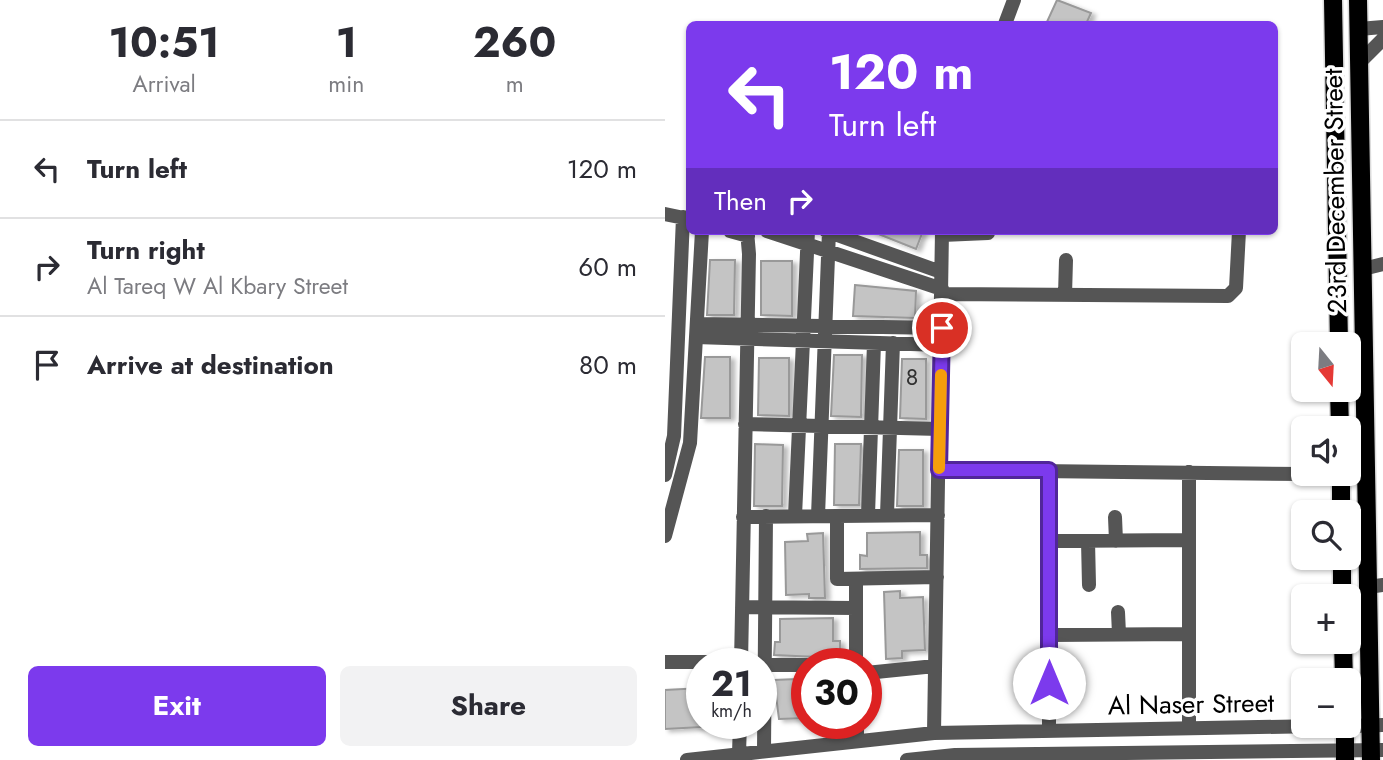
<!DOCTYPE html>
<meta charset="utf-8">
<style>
:root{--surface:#fff;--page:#f2f2f3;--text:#2b2b33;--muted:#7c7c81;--line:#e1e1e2;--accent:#7c3aed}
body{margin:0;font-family:Jost,sans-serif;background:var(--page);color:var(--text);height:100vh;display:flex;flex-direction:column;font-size:26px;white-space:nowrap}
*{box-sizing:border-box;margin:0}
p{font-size:23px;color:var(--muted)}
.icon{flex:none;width:38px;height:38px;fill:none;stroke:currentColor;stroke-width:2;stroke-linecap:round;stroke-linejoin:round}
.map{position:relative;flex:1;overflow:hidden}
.drawer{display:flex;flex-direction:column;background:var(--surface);width:665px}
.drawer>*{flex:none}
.top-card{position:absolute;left:21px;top:21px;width:592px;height:214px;border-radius:10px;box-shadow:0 2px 5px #0004;background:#7c3aed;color:#fff;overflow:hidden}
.needle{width:46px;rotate:162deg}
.fabs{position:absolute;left:626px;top:332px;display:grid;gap:14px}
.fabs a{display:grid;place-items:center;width:70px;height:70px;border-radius:10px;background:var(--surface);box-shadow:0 2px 5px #0004;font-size:35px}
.speed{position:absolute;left:21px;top:648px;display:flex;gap:14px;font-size:35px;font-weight:700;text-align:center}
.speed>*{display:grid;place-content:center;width:91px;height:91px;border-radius:50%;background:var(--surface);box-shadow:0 2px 5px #0004;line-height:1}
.speed small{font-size:18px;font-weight:400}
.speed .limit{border:10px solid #d22;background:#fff;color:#111}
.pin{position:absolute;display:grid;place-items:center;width:60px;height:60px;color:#fff;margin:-30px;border:4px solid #fff;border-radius:50%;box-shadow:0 2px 7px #0007}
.me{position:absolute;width:77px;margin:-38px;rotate:0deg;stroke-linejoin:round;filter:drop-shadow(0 0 5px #0008)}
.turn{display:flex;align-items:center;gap:24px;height:147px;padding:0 28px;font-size:32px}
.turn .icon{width:91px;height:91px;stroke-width:2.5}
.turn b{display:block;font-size:49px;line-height:60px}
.then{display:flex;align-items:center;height:66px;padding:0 28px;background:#0003;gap:14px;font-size:26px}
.eta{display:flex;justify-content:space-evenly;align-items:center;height:119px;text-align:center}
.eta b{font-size:42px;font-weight:700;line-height:49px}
.button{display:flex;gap:14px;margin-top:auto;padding:14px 28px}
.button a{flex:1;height:80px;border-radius:10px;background:var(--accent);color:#fff;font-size:28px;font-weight:700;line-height:80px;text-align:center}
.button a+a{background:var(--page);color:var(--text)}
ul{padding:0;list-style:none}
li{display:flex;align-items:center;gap:21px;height:98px;padding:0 28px;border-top:2px solid var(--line)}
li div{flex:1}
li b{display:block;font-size:26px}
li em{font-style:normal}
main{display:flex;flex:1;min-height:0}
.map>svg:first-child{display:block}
.building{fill:#c4c4c4;stroke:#999;stroke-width:2;filter:url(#shadow)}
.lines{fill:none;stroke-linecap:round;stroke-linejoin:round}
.major-casing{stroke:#dbdbdb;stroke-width:21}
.minor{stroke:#555;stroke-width:14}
.major{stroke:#000;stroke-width:18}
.route-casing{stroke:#51269a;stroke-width:18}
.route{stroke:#7c3aed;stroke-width:12}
.slow{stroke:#f59e0b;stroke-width:12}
.labels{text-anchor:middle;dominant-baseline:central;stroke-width:7;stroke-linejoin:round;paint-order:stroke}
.number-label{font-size:23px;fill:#313131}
.street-label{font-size:26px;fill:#000;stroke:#fff}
</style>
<main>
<section class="drawer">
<div class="eta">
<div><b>10:51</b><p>Arrival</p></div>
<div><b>1</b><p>min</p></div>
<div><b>260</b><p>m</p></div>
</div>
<ul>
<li><svg class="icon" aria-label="left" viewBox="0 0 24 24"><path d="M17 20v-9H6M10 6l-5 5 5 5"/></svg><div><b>Turn left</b></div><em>120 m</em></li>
<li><svg class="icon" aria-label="right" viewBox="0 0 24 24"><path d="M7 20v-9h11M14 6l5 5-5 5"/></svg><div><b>Turn right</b><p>Al Tareq W Al Kbary Street</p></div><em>60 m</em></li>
<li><svg class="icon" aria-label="arrive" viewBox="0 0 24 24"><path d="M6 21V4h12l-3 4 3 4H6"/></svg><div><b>Arrive at destination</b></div><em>80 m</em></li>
</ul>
<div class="button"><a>Exit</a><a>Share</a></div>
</section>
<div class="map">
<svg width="718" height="760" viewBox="0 0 718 760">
<defs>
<filter id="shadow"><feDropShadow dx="4.5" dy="2.5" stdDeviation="2" flood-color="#0004"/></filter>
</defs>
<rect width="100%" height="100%" fill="#fff"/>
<path class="building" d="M392,0L426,13L421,24H381Z
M206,231H258L251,249Z
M45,260H70L69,315H42Z
M96,261H127V316L96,315Z
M190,285L251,291L250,318L188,316Z
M169,355H197L196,417L166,416Z
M40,357H65V418H36Z
M94,358H124V416L93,415Z
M237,359H261V419L235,418Z
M90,444L118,445L117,506H89Z
M170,444H196L194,505H169Z
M234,450H258V506H232Z
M255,532V555H262V568L195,569V555L202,556V533Z
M158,533L160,598H144V594L121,595L120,542L143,541L142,534Z
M235,591V598L258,597L260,650L237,651V658L221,659L219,592Z
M168,618V641H175V658L109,655L110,642H115V619Z
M132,679L133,702H142V718L114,719L109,680Z
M37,688V727L0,729V690Z"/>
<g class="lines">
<defs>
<path id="major" d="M668,0L674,345
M693,0L706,760
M674,390L675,429
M676,474V513
M677,558V597
M678,642L679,681
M680,726V760"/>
</defs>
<use href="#major" class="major-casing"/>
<path class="minor" d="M340,24L349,0
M694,29L718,27
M694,63L718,39
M0,214L24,219
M65,231L83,236
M102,231L277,289
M161,231L276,272
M277,235L323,233
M698,269L718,264
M277,294L563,296L571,288L574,231
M400,295L401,260
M32,324L277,328
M31,337L277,345
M80,424L275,429
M274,470L639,474
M0,475L9,436L18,217
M203,515L209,343
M222,515L228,343
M130,516L143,231
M153,516L164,231
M172,516V579L272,577
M78,517L273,515
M450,517L451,541
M0,536L25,443L37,231
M384,541L524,540
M423,541L424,585
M191,579V663
M703,587L718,585
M77,607L191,608
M453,612L454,634
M384,635L524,634
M0,662H76
M76,663L84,254L82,231
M100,665H142
M201,673L270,666
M192,723V740
M684,726L718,725
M524,728V472
M384,730V470
M269,733L277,231
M99,750L101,516
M74,753L75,723
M22,760L269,733L654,726
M242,760L290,755L718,750"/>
<use href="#major" class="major"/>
</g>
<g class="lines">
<defs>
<path id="route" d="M277,328L274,470H384V683"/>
</defs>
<use href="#route" class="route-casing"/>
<use href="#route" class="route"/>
<path class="slow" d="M274,468L276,375"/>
</g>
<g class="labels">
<g class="number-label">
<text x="247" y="377">8</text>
</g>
<g class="street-label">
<text transform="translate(670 191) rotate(-91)">23rd December Street</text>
<text transform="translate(526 704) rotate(-1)">Al Naser Street</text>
</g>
</g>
</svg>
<div class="fabs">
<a><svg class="needle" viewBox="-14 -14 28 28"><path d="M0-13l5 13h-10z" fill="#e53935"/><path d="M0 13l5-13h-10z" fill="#7c7c81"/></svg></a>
<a><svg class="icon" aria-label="sound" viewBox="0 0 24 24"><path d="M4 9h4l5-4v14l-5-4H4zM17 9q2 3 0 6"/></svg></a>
<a><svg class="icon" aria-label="search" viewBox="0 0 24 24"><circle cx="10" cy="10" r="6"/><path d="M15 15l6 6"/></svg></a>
<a>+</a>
<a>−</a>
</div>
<div class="speed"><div>21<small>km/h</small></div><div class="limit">30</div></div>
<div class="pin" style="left:277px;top:328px;background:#d93025"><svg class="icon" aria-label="arrive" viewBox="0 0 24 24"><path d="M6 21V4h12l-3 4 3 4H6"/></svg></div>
<svg class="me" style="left:384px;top:683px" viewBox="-20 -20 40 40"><circle r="19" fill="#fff"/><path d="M0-13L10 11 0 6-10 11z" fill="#7c3aed"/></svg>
<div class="top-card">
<div class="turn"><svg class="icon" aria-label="left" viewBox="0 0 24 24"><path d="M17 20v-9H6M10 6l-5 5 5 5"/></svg><div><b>120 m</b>Turn left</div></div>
<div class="then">Then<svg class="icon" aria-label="right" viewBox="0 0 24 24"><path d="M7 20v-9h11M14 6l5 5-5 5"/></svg></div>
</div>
</div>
</main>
